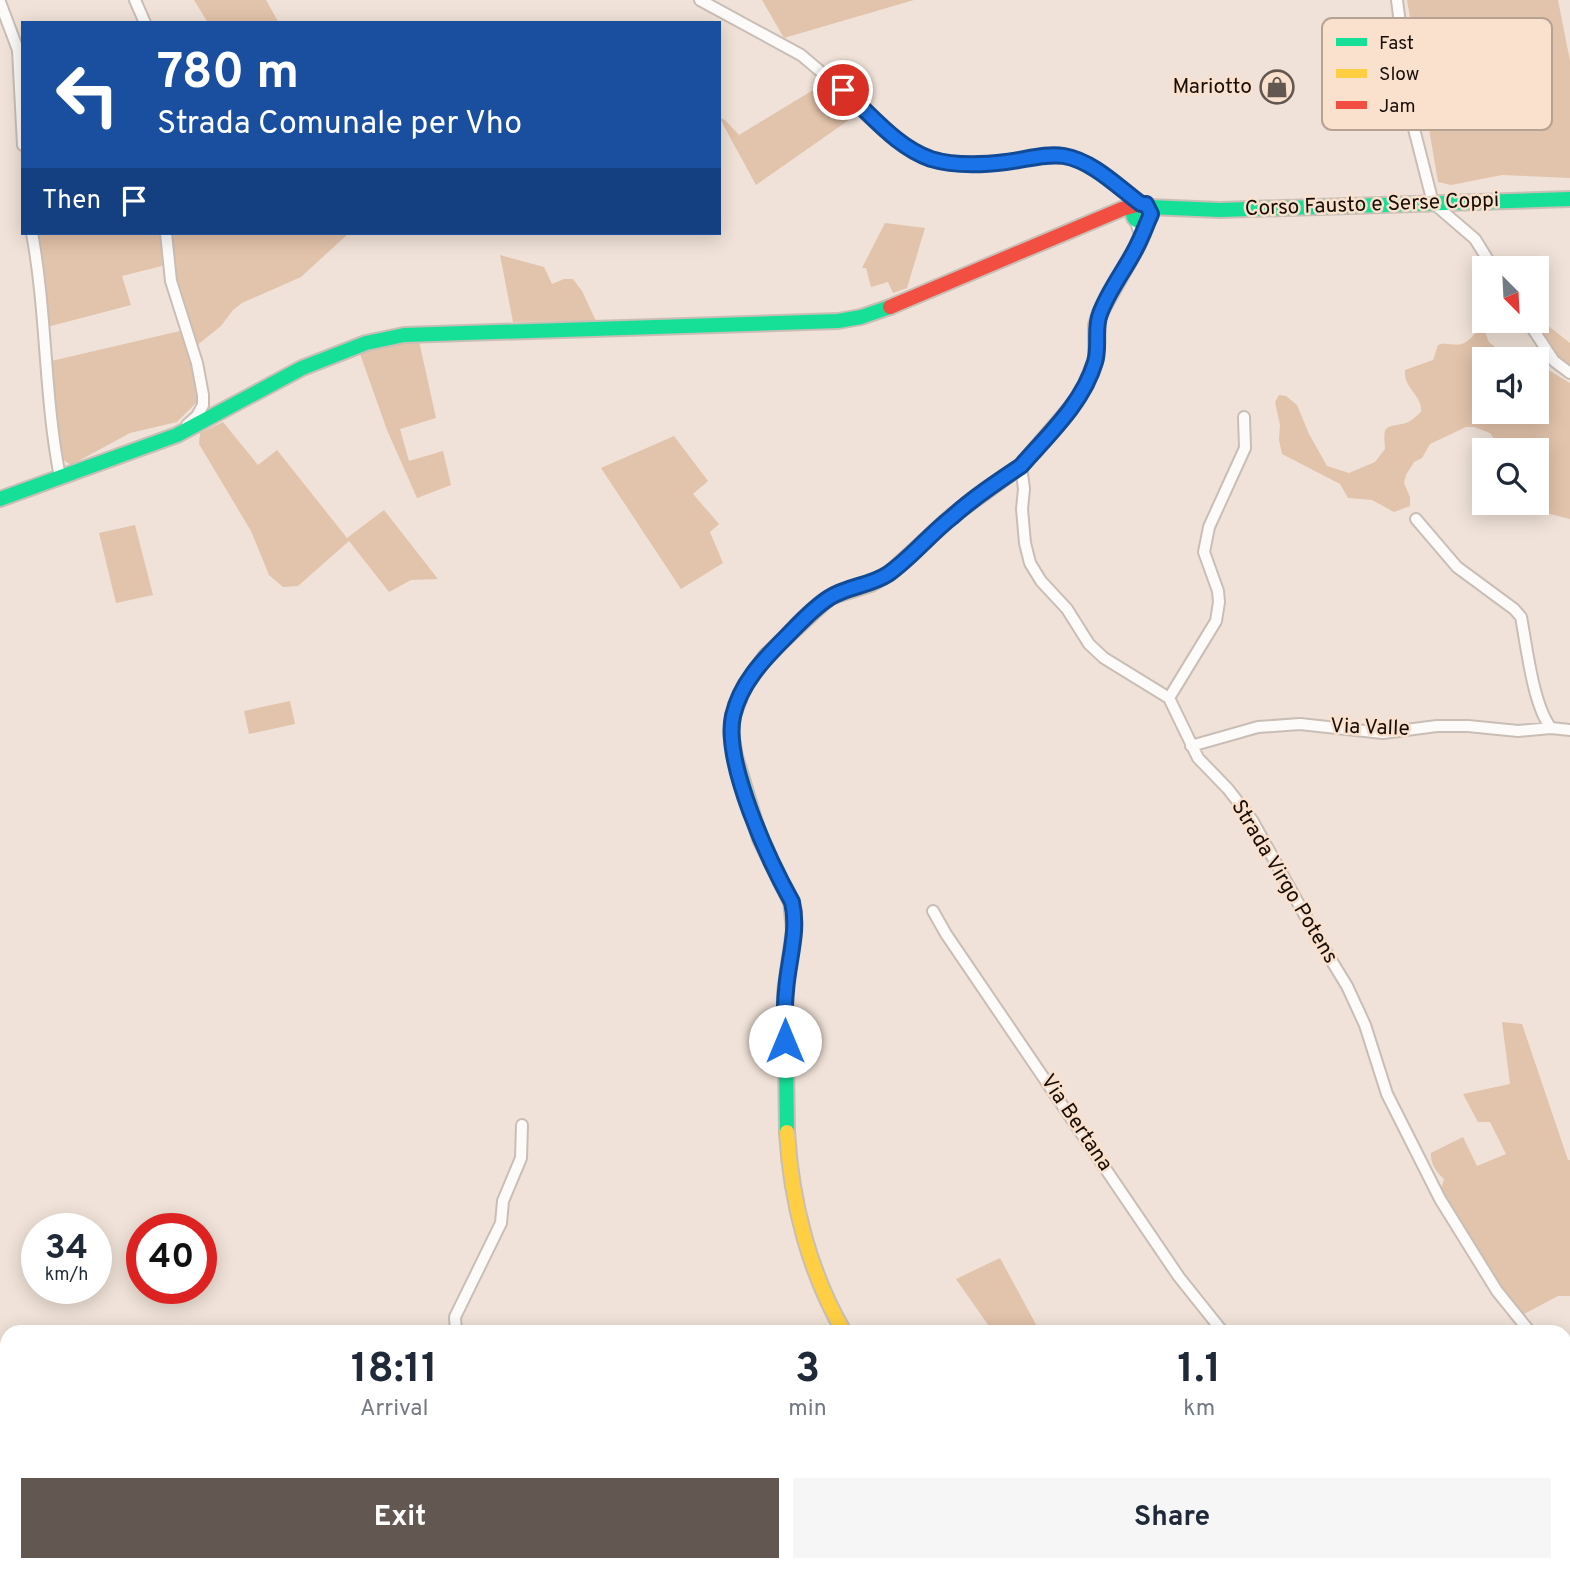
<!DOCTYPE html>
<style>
:root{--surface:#fff;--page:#f6f6f7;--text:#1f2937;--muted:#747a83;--accent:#635851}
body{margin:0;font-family:Overpass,sans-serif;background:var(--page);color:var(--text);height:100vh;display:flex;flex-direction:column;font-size:26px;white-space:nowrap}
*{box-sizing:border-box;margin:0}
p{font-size:23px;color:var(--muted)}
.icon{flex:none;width:38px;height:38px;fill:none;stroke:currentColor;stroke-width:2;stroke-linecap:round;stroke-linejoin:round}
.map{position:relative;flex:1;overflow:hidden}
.side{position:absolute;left:0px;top:1325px;width:1572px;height:247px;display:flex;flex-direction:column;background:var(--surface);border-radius:21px 21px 0 0;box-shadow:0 4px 18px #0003}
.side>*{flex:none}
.banner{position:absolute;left:21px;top:21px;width:700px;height:214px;border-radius:0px;box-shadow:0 4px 18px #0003;background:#1a4fa0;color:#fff;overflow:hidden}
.needle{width:46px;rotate:156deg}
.tools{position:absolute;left:1472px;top:256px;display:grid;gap:14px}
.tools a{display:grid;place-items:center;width:77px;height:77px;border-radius:0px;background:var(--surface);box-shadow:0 4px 18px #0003;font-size:35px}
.speed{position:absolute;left:21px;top:1213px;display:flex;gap:14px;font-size:35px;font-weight:700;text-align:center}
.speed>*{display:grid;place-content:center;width:91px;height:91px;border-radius:50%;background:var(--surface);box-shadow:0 4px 18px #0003;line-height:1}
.speed small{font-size:18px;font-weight:400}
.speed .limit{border:10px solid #d22;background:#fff;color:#111}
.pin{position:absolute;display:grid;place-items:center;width:60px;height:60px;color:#fff;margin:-30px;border:4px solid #fff;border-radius:50%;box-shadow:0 2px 7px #0007}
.me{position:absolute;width:77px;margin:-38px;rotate:0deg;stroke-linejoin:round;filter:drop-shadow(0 0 5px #0008)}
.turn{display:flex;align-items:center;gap:24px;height:147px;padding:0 21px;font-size:32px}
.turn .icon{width:91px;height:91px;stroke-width:2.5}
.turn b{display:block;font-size:49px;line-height:60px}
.then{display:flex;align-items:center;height:66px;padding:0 21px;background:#0003;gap:14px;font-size:26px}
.eta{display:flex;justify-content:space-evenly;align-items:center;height:119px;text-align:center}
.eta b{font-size:42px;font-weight:700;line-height:49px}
.cta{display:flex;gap:14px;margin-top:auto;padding:14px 21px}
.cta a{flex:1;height:80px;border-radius:0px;background:var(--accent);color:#fff;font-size:28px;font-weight:700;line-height:80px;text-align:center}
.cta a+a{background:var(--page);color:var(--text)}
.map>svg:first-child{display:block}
.green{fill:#e2c3ab}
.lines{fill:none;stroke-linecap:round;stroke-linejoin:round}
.street-casing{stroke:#c9beb6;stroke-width:14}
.fast-casing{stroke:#c9beb6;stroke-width:18}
.slow-casing{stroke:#c9beb6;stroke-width:18}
.jam-casing{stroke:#c9beb6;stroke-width:18}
.street{stroke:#fdfbf9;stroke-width:10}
.fast{stroke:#16e098;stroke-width:14}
.slow{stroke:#ffcf43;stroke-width:14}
.jam{stroke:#f24e42;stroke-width:14}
.route-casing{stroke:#114b97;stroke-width:18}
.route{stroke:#1a73e8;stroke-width:12}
.labels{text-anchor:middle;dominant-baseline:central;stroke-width:5;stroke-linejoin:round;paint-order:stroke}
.poi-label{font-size:21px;fill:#170e08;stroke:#fae1ce;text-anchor:end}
.street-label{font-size:21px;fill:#170e08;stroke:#fae1ce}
.key{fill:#fae1ce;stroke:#b6a293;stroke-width:2}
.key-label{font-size:19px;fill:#170e08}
</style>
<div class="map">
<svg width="1570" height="1570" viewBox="0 0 1570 1570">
<rect width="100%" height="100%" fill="#f0e2d8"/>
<path class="green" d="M194,0H266L279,23H208Z
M762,0H914L784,38Z
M1407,0H1558L1570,61V178L1502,175L1451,185L1438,182Z
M823,84L856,115L756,185L719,117L725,120L739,135Z
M885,223L925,228L907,288L893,293L888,282L871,287L866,268H862Z
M35,233H163L166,265L122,276L131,305L47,327V295Z
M170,233H349L301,277L242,303L233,310L221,326L196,346L173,269Z
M500,255L544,267L552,284L564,279H573L582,291L596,321L513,322Z
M1537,317L1570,343V367L1557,357L1532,320H1536Z
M1483,327L1489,342L1494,346V354L1499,359H1484V411H1536L1537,372L1545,368L1570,383V519L1522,507L1516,502H1536V450H1499V446L1490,433L1474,427H1466L1430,444L1422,458L1414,462L1406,475L1404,483L1410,497V506L1394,512L1372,500L1348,498L1340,484L1282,454L1279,440L1280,425L1275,402L1279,395L1286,396L1297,405L1309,434L1327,466L1349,473L1375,462L1385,449C1383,423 1385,428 1406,423C1412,421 1416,416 1421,412C1423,396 1403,388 1405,370L1433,360L1438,345C1447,341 1457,348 1466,342C1473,338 1475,331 1483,327Z
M180,331L192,368L197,402L177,422L130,433L71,465L59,457L47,362Z
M419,341L436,418L400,429L409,461L443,451L451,485L417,498L387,430L359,351Z
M223,422L258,465L277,450L347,538L384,510L438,579L411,580L389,592L349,541L298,586L283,587L269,575L251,531L199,444L200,433Z
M674,436L708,481L693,494L719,524L710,532L723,563L681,589L601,468Z
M135,525L153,595L116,603L99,533Z
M290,701L295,724L249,734L244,711Z
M1502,1022L1522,1024L1568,1160H1570V1296H1558L1522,1315L1503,1290L1441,1189L1444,1179C1437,1173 1430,1163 1431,1153L1463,1137L1477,1166L1506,1154L1490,1122H1478L1463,1094L1510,1084Z
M1000,1258L1040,1332H993L956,1279Z"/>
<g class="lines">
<defs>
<path id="street" d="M135,0L145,23
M700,0L801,55L864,108L904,146L931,159L970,164L1004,162L1043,156H1065L1098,171L1141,204
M1397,0L1412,121L1433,203L1475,239L1493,268
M0,2L18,50L23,145
M1135,219L1141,237
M32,233C47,314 44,396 60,477
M166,233L171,281L197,363L203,395V405L197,416L187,425
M1527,320L1554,361L1570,373
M1021,466L1024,489L1022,509L1025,543L1030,563L1041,581L1067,609L1089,644L1104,658L1169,698L1198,758L1228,789L1252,820L1317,937L1347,986L1365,1025L1387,1094L1440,1199L1497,1291L1530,1332
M1416,519L1457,567L1514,609L1521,617C1527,648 1533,705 1551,728
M1169,698L1216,621L1219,602L1218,591L1204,552L1209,527L1245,448L1244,417
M1191,746L1258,727L1300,724L1383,733L1437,726H1468L1518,731L1551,728L1570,730
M933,911L946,934L1179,1277L1223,1332
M456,1332L455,1317L501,1223L503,1201L521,1158L522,1125
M1564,1374L1570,1380
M1564,1552L1570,1549
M498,1564V1570
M956,1564L958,1570
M1423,1564L1428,1570"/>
<path id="fast" d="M1133 213a9 9 0 1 1 18 0a9 9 0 1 1-18 0Z
M1149,207L1220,210L1570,199
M0,499L177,435L302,368L366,343L404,335L838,321L861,317L890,307
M766,656L744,687L733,715L731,733L735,756L760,839L791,902L794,930L785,992L787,1132"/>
<path id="slow" d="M766,656L830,597L871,584L890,573L952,516L1021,466L1075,403L1086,384
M787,1132C791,1201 809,1272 844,1332"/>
<path id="jam" d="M890,307L1122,209L1137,205
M1086,384L1096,359V325L1100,313L1137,247L1148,220"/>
</defs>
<use href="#street" class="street-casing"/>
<use href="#fast" class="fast-casing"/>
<use href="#slow" class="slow-casing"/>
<use href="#jam" class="jam-casing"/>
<use href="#street" class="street"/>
<use href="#fast" class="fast"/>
<use href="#slow" class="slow"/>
<use href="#jam" class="jam"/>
</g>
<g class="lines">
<defs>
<path id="route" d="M785,1041C785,1025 784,1008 786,991C788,961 799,931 792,902C769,861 723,762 733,716C740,684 763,660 786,637C799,624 813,608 829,598C847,586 870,586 888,574C911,558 930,534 952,517C973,498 997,482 1021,466C1048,435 1083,403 1095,362C1100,346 1094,329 1100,314C1108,291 1125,270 1136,248C1142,237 1146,225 1151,214L1146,204H1141C1118,187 1093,161 1064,156C1045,153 1025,160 1006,162C982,165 954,166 931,159C896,147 871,114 843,90"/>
</defs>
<use href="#route" class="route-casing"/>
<use href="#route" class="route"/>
</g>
<defs>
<symbol id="shop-ring" viewBox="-11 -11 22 22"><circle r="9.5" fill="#fae1ce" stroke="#635851" stroke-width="1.5"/><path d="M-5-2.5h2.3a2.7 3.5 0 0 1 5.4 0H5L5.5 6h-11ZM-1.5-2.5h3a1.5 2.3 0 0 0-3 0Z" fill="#635851"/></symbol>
</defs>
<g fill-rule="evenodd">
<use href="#shop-ring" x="1258" y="68" width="38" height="38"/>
</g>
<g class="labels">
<g class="poi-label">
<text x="1252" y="87">Mariotto</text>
</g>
<g class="street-label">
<text transform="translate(1372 205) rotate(-2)">Corso Fausto e Serse Coppi</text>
<text transform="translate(1370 728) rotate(2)">Via Valle</text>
<text transform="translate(1284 882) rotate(59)">Strada Virgo Potens</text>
<text transform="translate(1076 1123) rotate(56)">Via Bertana</text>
</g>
</g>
<rect x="1322" y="18" width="230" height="112" rx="10" class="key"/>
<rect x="1336" y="38" width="31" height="8" fill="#16e098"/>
<rect x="1336" y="69" width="31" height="9" fill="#ffcf43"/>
<rect x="1336" y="101" width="31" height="8" fill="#f24e42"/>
<g class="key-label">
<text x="1379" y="49">Fast</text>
<text x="1379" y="80">Slow</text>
<text x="1379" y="112">Jam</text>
</g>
</svg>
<div class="tools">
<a><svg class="needle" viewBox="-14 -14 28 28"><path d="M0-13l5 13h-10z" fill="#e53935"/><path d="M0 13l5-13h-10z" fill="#747a83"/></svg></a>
<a><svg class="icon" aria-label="sound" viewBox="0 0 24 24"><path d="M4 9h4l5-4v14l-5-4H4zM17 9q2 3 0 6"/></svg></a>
<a><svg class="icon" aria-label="search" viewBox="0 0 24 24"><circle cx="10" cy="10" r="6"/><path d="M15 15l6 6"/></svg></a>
</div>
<div class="speed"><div>34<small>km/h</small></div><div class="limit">40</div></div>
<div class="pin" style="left:843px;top:90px;background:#d93025"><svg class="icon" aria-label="arrive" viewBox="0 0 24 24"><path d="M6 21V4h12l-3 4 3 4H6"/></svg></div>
<svg class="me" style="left:785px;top:1041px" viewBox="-20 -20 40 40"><circle r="19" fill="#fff"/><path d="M0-13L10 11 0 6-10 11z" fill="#1a73e8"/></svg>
<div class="banner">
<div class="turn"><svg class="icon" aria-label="left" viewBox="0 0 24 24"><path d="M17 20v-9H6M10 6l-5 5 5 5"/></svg><div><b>780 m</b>Strada Comunale per Vho</div></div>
<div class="then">Then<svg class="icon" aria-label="arrive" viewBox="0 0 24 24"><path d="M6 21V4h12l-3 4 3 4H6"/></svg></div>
</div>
<section class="side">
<div class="eta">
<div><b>18:11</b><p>Arrival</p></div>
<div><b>3</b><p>min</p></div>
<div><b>1.1</b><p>km</p></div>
</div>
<div class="cta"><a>Exit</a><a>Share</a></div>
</section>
</div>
